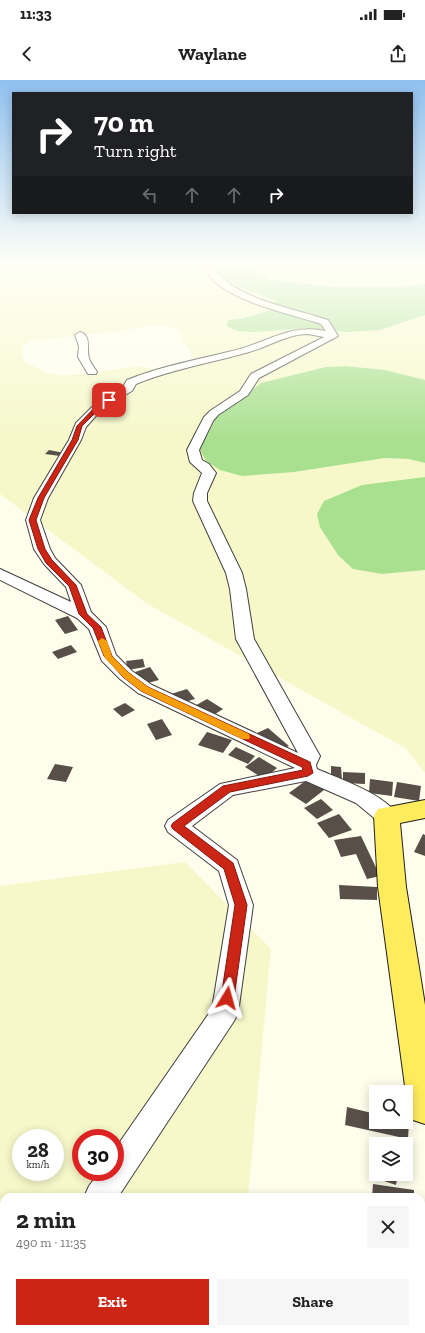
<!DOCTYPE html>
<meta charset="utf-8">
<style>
:root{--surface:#fff;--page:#f6f6f6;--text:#222;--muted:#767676;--accent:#cb2516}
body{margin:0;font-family:"Zilla Slab",serif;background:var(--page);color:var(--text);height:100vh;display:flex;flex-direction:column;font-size:15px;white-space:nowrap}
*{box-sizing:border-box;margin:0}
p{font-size:13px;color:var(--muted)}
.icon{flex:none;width:22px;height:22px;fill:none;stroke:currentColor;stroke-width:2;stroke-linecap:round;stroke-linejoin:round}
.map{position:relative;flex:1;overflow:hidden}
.details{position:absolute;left:0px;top:1113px;width:425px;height:140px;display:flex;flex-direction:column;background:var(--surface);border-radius:12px 12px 0 0;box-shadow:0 2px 10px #0003}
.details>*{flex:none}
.top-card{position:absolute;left:12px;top:12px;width:401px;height:122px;border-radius:0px;box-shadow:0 2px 10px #0003;background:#202124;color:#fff;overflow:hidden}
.tools{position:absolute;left:369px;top:1005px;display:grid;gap:8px}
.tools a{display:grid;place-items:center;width:44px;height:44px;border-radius:0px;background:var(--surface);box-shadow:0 2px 10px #0003;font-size:20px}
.speed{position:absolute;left:12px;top:1049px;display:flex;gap:8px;font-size:20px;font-weight:700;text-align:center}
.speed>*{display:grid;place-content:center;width:52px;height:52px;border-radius:50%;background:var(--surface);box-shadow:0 2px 10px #0003;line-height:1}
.speed small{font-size:10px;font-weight:400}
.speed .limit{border:6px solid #d22;background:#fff;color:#111}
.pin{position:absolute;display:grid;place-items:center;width:34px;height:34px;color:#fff;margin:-17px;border-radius:8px;box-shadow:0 2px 6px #0006}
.me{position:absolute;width:44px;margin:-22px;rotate:8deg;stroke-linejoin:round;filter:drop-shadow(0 0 3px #0008)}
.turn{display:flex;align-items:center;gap:14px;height:84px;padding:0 16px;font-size:18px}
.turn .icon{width:52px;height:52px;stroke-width:2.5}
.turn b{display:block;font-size:28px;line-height:34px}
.lanes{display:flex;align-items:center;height:38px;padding:0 16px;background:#0003;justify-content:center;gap:20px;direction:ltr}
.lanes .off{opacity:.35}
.round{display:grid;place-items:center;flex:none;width:42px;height:42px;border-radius:0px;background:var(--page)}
.headline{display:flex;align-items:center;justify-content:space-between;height:68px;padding:0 16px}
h1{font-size:24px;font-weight:800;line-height:30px}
.action{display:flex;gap:8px;margin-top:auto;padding:8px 16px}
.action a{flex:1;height:46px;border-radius:0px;background:var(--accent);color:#fff;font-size:16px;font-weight:800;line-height:46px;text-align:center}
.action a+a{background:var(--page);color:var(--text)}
.status{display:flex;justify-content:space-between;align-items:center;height:28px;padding:0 20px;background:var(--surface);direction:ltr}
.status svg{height:11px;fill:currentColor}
header{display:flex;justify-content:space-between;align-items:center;height:52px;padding:0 16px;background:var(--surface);font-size:18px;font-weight:800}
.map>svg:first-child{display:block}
.farmland{fill:#f6f8c9;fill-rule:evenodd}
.forest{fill:#a9e08f}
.building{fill:#574f48}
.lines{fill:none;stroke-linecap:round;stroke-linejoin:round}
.minor-casing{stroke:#404040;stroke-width:2}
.major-casing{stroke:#1e1e1e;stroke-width:2}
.minor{fill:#fff;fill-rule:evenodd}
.major{fill:#ffec5c;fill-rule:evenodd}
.route{fill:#cb2516;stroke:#84180e}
.slow{fill:#f59e0b}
</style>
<div class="status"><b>11:33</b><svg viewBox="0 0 49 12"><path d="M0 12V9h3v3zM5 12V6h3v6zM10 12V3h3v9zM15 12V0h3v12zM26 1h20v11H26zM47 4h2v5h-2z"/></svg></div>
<header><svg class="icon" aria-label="back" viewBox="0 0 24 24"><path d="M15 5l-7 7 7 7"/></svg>Waylane<svg class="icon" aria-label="share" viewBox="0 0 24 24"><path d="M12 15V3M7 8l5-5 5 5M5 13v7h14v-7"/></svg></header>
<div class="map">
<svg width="425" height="1253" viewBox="0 0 425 1253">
<rect width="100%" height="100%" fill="#fffeec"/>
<path class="farmland" d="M0,185H216L220,199L276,221L277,226L268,231L228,240L237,251L255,252L309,248L345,252L380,250L425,235V300L385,290L345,286L326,287L294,392L385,378L409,379L425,383V397L409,400L382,494L425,490V693L407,669L146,523L0,414ZM150,246H168L180,250L184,262L196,282V286L179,290H158L141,286L82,294L61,295L44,292L24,281L22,267L30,261L118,251Z
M248,185H425V204L400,207H335L272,200Z
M185,782L271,869L248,1117H4V1249H236L235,1253H0V806ZM21,1058H55V1092H21ZM81,1058H115V1092H81Z"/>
<path class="forest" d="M216,185H248L272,200L335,207H400L425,204V235L380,250L363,251L345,252L309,248L255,252L237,251L227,246L228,240L243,238L268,231L277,227L276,221L220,199Z
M345,286L385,290L425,300V383L409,379L385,378L294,392L242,396L220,390L206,381L200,370L216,338L261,303L326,287Z
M425,397V490L382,494L353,489L338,475L320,447L317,434L324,421L362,405Z"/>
<path class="building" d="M49,370L64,373L60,376L45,374Z
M68,536L78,550L65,554L55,540Z
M71,565L77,572L58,579L52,572Z
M143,579L145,587L128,590L126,581Z
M150,587L159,600L144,604L135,592Z
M187,609L195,619L178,624L171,614Z
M207,619L223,629L209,638L193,627Z
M125,623L135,630L122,637L113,629Z
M162,639L172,655L156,660L147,644Z
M268,648L289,666L278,671L257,653Z
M207,652L232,660L223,673L198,665Z
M236,667L255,676L248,684L228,675Z
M259,677L277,688L264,699L245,687Z
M55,684L73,687L66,702L47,699Z
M331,686L341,687L342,701L331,700Z
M343,692L365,693V704L343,703Z
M308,699L324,710L306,724L289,713Z
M370,699L393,702L392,716L369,713Z
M397,702L421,706L419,721L394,717Z
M321,719L333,730L317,739L304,728Z
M339,734L352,750L329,758L317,743Z
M423,754L425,755V776L414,772Z
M361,756L380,796L367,799L356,774L341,777L334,760Z
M339,805L377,807V820L340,819Z
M347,1027L376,1034V1042H406V1040L409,1041L408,1059L345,1045Z
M380,1058L397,1064H379Z
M375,1082L376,1094H398L396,1105L372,1097Z
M373,1104L414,1110V1117H372Z
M421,1215L425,1216V1253H395L396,1249H421Z"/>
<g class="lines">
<defs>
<path id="minor" d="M203,185H211C232,219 293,228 328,240L338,256L259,298L248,315L218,335L213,341L199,370L202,380L209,384L216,393L207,413V421L242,493L246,509L254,559L320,676L316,685L317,689C340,699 385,714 398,736L395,742L387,744L379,742L356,723L306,701L233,715L192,746L237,780L253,825L238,933L234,941L118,1117H84L89,1106L99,1092H115V1069L212,929L229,825L219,791L168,752L165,746L168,740L220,704L295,688L138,613L120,599L102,581L89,549L77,538L0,500V489L71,522L66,507L44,484L34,469L26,440L34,418L69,360L76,343L96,323L123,307L127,300C164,285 202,279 240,269C271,260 291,244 326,251L321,244C288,233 244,225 216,203C211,198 207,191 203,185ZM308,254L324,257L251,294L240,311L210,331L204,337L187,370L190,382L202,393L194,413L193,421L226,493L230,509L236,559L298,673L152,605L132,591L116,575L106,547L91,532L81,505L55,478L50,469L40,440L48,418L81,360L86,347L104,327L132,311L136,304C172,289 211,283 249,272C268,267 287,254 308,254Z
M80,252C92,255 86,270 89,278C90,283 95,288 97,292L96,294H88L78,277L79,266L75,255Z
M425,1166V1199L421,1200V1167Z
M4,1230V1249H20L19,1253H0V1231Z
M339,1249H373L372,1253H338Z"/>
<path id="major" d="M425,720V738L400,743L406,807L425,925V1044L413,1040L408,1028L378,807L374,736L378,729Z"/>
</defs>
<use href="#minor" class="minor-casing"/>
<use href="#major" class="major-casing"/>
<use href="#minor" class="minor"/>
<use href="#major" class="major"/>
</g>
<linearGradient id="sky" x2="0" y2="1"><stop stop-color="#8fc0f0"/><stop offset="0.51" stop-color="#fffff6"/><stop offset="1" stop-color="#fffff6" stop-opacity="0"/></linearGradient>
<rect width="425" height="361" fill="url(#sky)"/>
<path class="route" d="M107,319L112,320L102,326L82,346L78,360L44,418L36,440L45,469L52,480L76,505L87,534L101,547L112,576L129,593L148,607L310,682L313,693L308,696L230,712L184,746L233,783L247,825L234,918L232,921L227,923L223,921L221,918L235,825L224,789L173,749L171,746L173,743L223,706L303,690L302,687L141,611L123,597L104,576L93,548L79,534L69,506L46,483L38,469L29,440L38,418L72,360L77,346L98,324Z"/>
<path class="slow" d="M102,558L107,561L112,576L129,593L148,607L249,654L250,657L249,659H242L141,611L123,597L105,578L98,561Z"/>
</svg>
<div class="tools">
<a><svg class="icon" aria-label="search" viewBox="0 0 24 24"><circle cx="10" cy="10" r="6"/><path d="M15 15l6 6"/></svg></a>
<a><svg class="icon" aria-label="layers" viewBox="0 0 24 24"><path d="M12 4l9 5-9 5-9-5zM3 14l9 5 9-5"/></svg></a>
</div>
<div class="speed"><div>28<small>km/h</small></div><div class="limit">30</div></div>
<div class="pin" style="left:109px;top:320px;background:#d93025"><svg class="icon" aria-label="arrive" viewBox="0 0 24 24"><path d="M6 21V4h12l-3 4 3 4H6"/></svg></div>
<svg class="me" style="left:227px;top:918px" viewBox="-20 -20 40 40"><path d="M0-17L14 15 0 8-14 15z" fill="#cb2516" stroke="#fff" stroke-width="4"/></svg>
<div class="top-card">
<div class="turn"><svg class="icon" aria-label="right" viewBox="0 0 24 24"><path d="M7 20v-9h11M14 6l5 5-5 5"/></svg><div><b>70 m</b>Turn right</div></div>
<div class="lanes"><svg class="icon off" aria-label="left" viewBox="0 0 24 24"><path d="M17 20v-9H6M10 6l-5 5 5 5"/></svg><svg class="icon off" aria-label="ahead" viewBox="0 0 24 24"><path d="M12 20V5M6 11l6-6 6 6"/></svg><svg class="icon off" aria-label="ahead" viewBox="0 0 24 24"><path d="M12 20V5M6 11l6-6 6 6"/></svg><svg class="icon" aria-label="right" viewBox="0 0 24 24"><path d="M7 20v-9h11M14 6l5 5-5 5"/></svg></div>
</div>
<section class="details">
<div class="headline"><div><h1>2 min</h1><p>490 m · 11:35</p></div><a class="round"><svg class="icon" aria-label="close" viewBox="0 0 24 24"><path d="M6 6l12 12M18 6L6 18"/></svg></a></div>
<div class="action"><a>Exit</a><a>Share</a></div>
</section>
</div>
